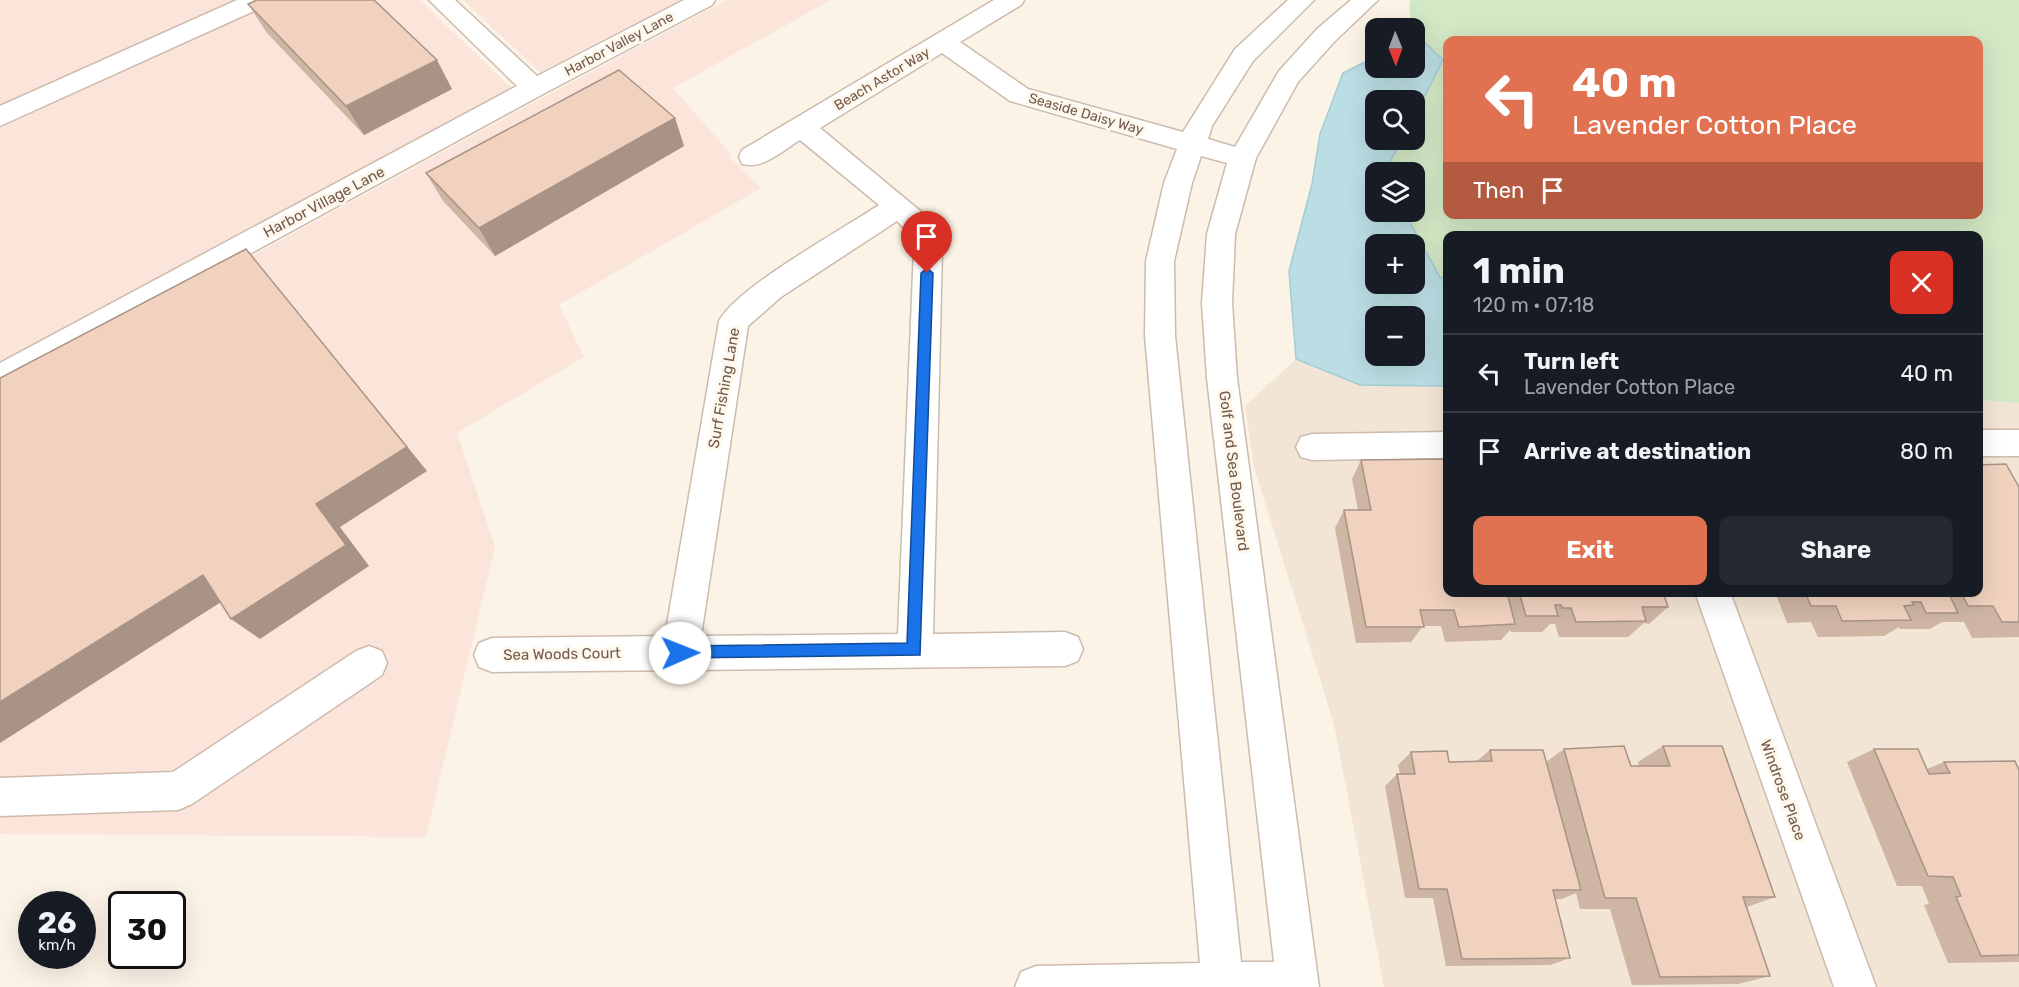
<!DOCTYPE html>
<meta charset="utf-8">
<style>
:root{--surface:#171b24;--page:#242831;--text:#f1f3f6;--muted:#9ea1a6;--line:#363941;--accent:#e07151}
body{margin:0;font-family:Rubik,sans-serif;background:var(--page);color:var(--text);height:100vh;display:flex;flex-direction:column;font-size:22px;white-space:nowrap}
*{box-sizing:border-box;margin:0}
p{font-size:20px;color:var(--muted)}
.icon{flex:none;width:33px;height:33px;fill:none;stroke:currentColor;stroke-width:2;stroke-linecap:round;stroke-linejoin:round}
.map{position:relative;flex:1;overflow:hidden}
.drawer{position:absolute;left:1443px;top:231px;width:540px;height:366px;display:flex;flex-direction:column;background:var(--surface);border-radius:12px;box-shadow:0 6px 24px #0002}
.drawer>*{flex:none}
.top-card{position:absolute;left:1443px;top:36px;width:540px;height:183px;border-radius:12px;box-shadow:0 6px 24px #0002;background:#e07151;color:#fff;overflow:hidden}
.needle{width:39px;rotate:179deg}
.controls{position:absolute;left:1365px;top:18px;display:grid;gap:12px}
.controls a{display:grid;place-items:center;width:60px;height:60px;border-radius:12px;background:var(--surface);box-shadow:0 6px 24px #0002;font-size:30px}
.speed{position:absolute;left:18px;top:891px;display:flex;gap:12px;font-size:30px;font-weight:700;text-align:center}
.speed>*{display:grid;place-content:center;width:78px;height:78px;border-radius:50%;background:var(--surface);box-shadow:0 6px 24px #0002;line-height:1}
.speed small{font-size:15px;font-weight:400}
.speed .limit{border:3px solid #111;border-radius:9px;background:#fff;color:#111}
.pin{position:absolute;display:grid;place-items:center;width:51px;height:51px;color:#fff;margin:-62px -26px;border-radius:50% 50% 50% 0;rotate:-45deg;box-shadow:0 0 6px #0007}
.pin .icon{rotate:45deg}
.me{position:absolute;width:66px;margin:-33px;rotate:89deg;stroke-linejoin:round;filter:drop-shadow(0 0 4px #0008)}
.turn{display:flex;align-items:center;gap:21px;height:126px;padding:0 30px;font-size:27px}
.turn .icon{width:78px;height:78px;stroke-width:2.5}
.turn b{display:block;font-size:42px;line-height:51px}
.then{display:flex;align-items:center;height:57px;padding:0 30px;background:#0003;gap:12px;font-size:22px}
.round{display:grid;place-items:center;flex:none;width:63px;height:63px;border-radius:12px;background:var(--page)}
.headline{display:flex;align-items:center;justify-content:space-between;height:102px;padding:0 30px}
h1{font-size:36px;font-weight:700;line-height:45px}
.primary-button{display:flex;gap:12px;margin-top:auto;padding:12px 30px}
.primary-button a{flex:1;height:69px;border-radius:12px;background:var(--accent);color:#fff;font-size:24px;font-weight:700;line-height:69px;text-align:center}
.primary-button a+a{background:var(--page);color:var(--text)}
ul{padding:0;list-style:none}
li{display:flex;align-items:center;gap:18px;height:78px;padding:0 30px;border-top:2px solid var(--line)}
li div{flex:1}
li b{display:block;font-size:22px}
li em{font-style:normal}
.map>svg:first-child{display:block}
.residential{fill:#f3e5d5}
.commercial{fill:#fbe4da}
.green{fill:#d3e8c5;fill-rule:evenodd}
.water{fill:#bbdee4;stroke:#a2cdd5;stroke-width:1.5;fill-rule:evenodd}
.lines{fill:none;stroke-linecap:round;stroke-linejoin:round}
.minor-casing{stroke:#cdbbad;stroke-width:3}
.minor{fill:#fff;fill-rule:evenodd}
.wall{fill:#ceb5a4}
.shaded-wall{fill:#a89386}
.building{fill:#f0d2bf;stroke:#a89386;stroke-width:1.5}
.route{fill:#1a73e8;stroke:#114b97;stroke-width:1.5}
.labels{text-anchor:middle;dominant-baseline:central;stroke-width:6;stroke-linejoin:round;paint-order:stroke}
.far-street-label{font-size:14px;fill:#745a4c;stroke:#fef7ec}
.street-label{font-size:15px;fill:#745a4c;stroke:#fef7ec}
</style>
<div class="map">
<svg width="2019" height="987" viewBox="0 0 2019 987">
<rect width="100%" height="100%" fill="#fbf3e6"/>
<path class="residential" d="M1296,359L1360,385L1447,386L1448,592H1978L1979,400L2019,403V987H1384L1334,724L1254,467L1245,406Z"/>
<path class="commercial" d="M0,0H420L511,88L0,362Z
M463,0H680L540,72Z
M727,0H831L673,88L731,154L729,156L761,188L559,305L584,357L457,433L495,547L426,837L0,834V393L542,98Z"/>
<path class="green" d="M1410,0H2019V403L1979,400L1978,236H1448L1447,279L1440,277L1404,212H1414V172H1384L1402,140H1414L1415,115L1443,61C1424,42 1406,29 1410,0ZM1448,40H1978V214H1448Z"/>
<path class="water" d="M1419,37L1443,60L1415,115L1414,100H1376V140H1402L1384,172H1376V212H1404L1440,277L1447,279V386L1360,385L1296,359L1289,271L1312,184L1320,134L1343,73L1375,57L1376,68H1414L1415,39ZM1376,244H1414V284H1376ZM1376,316H1414V356H1376Z"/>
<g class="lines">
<defs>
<path id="minor" d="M237,0H270L267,5L0,126V106Z
M429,0H455L537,76L684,0H715L712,5L543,94L0,390V363L517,86Z
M994,0H1024L1021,5L960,42L1028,89L1183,132L1235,49L1288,0H1314L1253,61L1212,126L1208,139L1235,147L1279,71L1317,29L1351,0H1378L1335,41L1298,82L1256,158L1235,234L1232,303L1237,378L1319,987H1015L1021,972L1036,966L1200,963L1145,336L1146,261L1164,183L1177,149L1010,101L942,53L820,128L931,220L942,249L933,634L1065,632L1078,637L1083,649L1078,661L1065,666L492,672L479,667L474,655L479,643L492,638L665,636L719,321C737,287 843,229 879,205L800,140C783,150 763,170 742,164L739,157L742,150ZM1201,156L1227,163L1207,234L1202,303L1207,378L1274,962H1241L1175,336L1174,261L1192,183ZM897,221L908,232L914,249L898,634L701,636L748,326L781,297Z
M1978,430H2019V456H1978Z
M1448,432V458L1312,460L1301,457L1296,447L1301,437L1312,434Z
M1695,592H1730L1876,987H1834Z
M369,646L382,651L387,663L382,675L192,804L178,810L0,816V778L173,772L356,651Z"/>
</defs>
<use href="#minor" class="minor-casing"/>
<use href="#minor" class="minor"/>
</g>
<path class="wall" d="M248,4L452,89L364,135L267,33Z
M675,118L684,146L495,256L443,201L426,173Z
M1361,460L1448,592H1663L1668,607L1649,624L1644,623L1628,637H1559L1555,624H1550L1542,632H1511L1510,630L1501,640L1445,642L1441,626H1423L1411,642L1356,643L1335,528L1344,510H1358L1352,479Z
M2019,487V637L1972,638L1964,622H1942L1930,629H1899V627L1884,636L1818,637L1811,622L1787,623L1775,592H1978Z
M1663,746L1775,897L1747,907L1770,976L1738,984L1632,985L1610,909H1580L1576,893L1562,899H1555L1570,958L1550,965L1446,966L1433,898H1405L1385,786L1397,774H1400L1398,765L1411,752L1449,762L1477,761L1490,750L1546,762L1564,749L1631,766H1639L1638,762Z
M1874,749L1927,769L1944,762L2019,770V962L1948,963L1924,905L1929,904L1922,886H1897L1847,762Z"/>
<path class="shaded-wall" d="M437,60L452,89L364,135L346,106Z
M675,118L684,146L495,256L479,228Z
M246,249L427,471L340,527L369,566L260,639L231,619L316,504Z
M203,575L232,595L0,743V702Z"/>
<path class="building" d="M257,0H374L437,60L346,106L248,4Z
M619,70L675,118L479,228L426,173Z
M246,249L407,447L316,504L346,545L231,619L203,575L0,702V378Z
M1446,459L1448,466V592H1507L1515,624L1459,627L1454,610H1420L1424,627H1366L1344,510H1371L1361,460Z
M2006,464L2019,487V622H2002L1993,606H1968L1961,592H1978V465Z
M1519,592H1663L1668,607H1642L1646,621L1576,622L1571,608H1562L1561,605H1555L1558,616H1526Z
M1805,592H1948L1958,613H1926L1921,602H1912L1914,605L1904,606L1911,620L1842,621L1836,606H1811Z
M1624,746L1631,766H1670L1663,746H1722L1775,897H1743L1770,976L1660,977L1636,898H1605L1564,749Z
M1874,749H1918L1929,774L1950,773L1944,762L2015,761L2019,770V955L1981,956L1956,897L1961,896L1953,877L1928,876Z
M1490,750H1543L1581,890H1553L1570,958L1462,959L1447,889H1419L1397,774H1415L1411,752L1447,751L1449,762L1492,761Z"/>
<path class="route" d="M927,268L933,273L920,655L675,658L673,653L675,648L680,646L907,643L921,273Z"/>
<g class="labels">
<g class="far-street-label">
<text transform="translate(619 44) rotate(-28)">Harbor Valley Lane</text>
<text transform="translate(882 79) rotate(-31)">Beach Astor Way</text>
<text transform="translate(1086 114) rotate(16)">Seaside Daisy Way</text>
</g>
<g class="street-label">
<text transform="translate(324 202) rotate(-28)">Harbor Village Lane</text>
<text transform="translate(724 388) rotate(-80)">Surf Fishing Lane</text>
<text transform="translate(1234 471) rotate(83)">Golf and Sea Boulevard</text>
<text transform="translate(562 654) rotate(-1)">Sea Woods Court</text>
<text transform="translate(1783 790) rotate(70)">Windrose Place</text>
</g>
</g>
</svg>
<div class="controls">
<a><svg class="needle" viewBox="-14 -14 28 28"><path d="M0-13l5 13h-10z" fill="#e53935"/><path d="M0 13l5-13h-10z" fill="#9ea1a6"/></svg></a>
<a><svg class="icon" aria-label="search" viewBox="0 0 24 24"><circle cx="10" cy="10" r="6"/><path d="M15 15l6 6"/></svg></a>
<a><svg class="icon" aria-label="layers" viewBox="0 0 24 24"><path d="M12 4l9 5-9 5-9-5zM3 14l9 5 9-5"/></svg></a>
<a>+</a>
<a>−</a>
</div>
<div class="speed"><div>26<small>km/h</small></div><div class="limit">30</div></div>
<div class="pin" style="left:927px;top:273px;background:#d93025"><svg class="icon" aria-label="arrive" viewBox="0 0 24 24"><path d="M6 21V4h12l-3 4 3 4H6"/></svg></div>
<svg class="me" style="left:680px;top:653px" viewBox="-20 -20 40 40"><circle r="19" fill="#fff"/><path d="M0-13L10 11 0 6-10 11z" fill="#1a73e8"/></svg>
<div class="top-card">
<div class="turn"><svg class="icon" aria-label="left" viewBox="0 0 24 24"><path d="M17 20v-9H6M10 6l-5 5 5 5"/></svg><div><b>40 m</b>Lavender Cotton Place</div></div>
<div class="then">Then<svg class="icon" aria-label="arrive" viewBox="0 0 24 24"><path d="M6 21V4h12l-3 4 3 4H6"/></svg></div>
</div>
<section class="drawer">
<div class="headline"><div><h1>1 min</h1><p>120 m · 07:18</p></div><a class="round" style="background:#d93025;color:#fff"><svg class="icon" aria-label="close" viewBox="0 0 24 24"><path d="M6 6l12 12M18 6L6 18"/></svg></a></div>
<ul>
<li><svg class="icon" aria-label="left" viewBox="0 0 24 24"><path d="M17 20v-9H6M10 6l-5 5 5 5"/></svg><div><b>Turn left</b><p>Lavender Cotton Place</p></div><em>40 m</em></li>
<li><svg class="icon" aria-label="arrive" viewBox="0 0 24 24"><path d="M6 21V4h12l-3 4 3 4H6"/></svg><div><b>Arrive at destination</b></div><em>80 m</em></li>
</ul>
<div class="primary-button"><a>Exit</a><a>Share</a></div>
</section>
</div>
